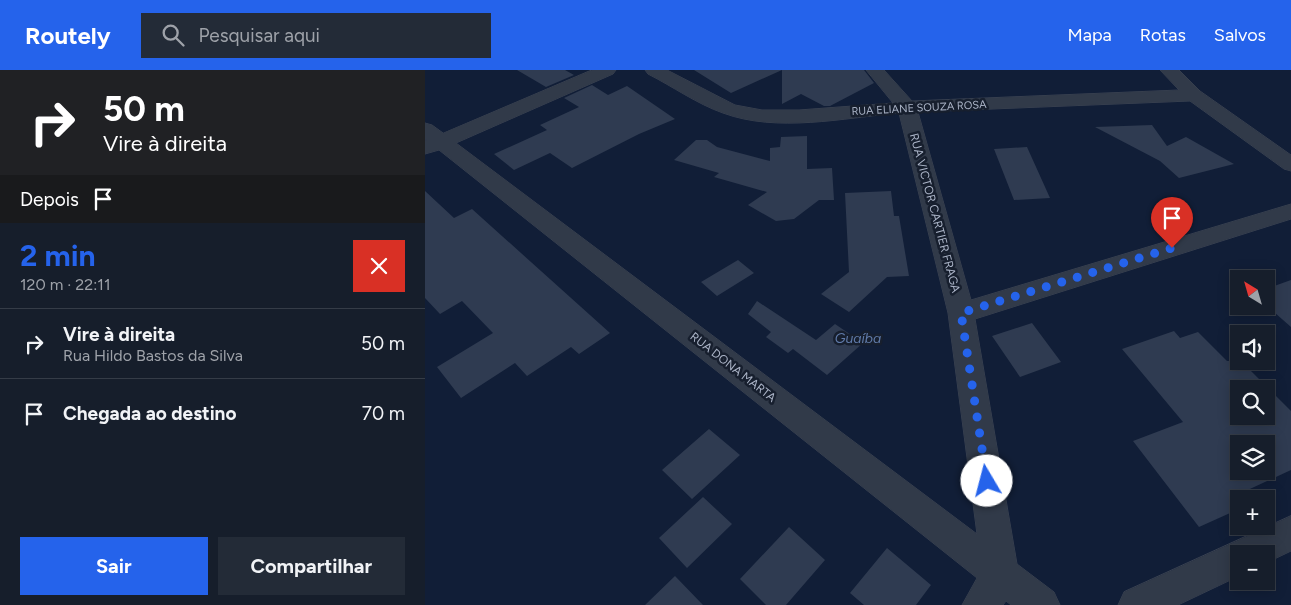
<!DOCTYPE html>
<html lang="pt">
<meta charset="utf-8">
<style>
:root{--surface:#161e2b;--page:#232b37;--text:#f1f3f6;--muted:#9ea2a9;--line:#353c47;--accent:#2563eb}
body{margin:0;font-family:Figtree,sans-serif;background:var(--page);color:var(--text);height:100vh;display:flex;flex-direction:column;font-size:19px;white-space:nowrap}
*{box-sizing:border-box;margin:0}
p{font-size:16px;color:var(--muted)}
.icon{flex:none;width:28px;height:28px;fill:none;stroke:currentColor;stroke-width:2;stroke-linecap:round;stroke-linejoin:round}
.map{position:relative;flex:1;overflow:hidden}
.drawer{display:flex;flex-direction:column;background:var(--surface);width:425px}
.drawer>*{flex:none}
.banner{background:#202124;color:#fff;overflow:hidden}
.needle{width:32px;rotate:323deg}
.controls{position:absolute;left:805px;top:200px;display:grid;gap:10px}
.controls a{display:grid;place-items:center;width:45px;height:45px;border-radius:0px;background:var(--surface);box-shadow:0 2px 12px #0003,0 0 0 1px var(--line);font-size:25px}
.pin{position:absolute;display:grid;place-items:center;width:42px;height:42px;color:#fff;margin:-51px -21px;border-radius:50% 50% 50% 0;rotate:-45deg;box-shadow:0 0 5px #0007}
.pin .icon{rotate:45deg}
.me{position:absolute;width:55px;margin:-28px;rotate:352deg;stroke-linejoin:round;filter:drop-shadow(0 0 4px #0008)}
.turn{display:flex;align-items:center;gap:18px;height:105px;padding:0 20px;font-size:22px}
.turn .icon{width:65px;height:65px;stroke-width:2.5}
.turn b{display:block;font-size:35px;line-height:42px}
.then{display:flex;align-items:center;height:48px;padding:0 20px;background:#0003;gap:10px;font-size:19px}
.round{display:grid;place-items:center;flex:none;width:52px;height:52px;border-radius:0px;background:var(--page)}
.summary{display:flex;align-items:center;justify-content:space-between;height:85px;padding:0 20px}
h1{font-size:30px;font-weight:700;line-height:38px;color:var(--accent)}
.action{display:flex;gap:10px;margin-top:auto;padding:10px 20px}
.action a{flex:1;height:58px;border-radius:0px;background:var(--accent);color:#fff;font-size:20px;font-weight:700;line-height:58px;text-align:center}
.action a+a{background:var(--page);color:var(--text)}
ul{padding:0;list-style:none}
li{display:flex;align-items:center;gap:15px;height:70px;padding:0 20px;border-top:1px solid var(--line)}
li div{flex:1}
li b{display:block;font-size:19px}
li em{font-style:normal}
header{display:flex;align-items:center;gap:30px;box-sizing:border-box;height:70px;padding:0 25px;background:var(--accent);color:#fff}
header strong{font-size:24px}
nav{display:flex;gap:28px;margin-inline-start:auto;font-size:18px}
.search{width:350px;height:45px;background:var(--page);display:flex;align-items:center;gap:12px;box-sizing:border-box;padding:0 18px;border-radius:0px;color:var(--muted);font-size:19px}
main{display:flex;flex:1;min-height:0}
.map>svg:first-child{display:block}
.water{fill:#111e37;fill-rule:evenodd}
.building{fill:#2f3b51;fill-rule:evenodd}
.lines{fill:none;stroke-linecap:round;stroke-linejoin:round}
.minor-casing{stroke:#3b4353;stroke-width:1}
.minor{fill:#313a49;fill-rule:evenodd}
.route{stroke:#2563eb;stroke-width:9;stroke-dasharray:0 16.2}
.labels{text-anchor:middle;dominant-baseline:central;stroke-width:5;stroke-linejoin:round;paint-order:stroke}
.far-street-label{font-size:11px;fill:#abb4c7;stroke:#171f2e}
.street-label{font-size:12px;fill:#abb4c7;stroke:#171f2e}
.water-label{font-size:14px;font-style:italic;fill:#607baa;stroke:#171f2e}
</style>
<header>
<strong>Routely</strong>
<div class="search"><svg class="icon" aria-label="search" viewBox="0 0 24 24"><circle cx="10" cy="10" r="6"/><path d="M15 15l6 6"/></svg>Pesquisar aqui</div>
<nav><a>Mapa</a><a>Rotas</a><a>Salvos</a></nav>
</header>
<main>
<section class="drawer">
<div class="banner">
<div class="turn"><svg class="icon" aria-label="right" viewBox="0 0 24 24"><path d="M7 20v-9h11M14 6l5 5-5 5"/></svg><div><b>50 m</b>Vire à direita</div></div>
<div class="then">Depois<svg class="icon" aria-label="arrive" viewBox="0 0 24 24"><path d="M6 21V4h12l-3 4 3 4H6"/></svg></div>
</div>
<div class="summary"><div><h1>2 min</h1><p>120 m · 22:11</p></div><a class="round" style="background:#d93025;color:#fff"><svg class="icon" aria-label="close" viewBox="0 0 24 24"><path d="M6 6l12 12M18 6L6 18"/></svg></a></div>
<ul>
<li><svg class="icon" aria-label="right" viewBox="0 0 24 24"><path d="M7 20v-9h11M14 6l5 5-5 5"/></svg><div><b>Vire à direita</b><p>Rua Hildo Bastos da Silva</p></div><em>50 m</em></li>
<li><svg class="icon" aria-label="arrive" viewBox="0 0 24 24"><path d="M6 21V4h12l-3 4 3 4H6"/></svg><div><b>Chegada ao destino</b></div><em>70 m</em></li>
</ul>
<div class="action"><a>Sair</a><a>Compartilhar</a></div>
</section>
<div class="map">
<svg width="866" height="535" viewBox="0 0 866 535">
<rect width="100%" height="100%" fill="#1e2839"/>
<path class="water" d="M0,0H866V535H0ZM814,209H841V236H814ZM814,264H841V291H814ZM814,319H841V346H814ZM814,374H841V401H814ZM814,429H841V456H814ZM814,484H841V511H814Z"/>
<path class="building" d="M92,0H140L149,5L121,17Z
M269,0H439L449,13L405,36H399L376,24L357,34V0L306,23Z
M167,15L183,25L202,16L250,49L214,64L147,98L125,83L89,100L69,84L122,60L115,55L154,37L139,28Z
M727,55L742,76L761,67L809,94L754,108L735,91L670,57Z
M382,66V99L407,98L409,130H394L369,149L351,151L323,135L342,122L289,107L294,103L249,90L271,70H282L292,77L345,91V78L355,77L356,67Z
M602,77L625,128L589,130L569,79Z
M0,121L29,148L47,139L185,263L154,284L146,277L102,306L90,293L36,328L12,297L68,263L37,231L15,244L0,228Z
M466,121L469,146H474L484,206L462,207L424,242L396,224L424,202L420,123Z
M313,190L329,203L292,226L276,212Z
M866,210V257L841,235V219Z
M332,231L391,270L410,254L438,273L402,305L368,279L363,283L341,267L346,262L323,244Z
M607,253L636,292L595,307L567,266Z
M749,261L755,268L773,262L802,291H816L866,341V400L814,424V439L774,457L708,371L758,352L697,279ZM814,319H841V346H814ZM814,374H841V401H814Z
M284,359L315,385L267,429L237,400Z
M278,427L307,454L262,498L234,468Z
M364,457L400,490L361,535H341L315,509Z
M462,478L506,515L491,535H439L425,523Z
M250,506L278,535H220Z"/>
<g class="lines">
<defs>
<path id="minor" d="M167,0H191L188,4L31,73L552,464L523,243L474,43C418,48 352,63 298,43C272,34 247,16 223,4L220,0H242L310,35L337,40H374L468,33L441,0H459L487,31L754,20L735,0H754L775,21L866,85V101L859,99L765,31L493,42L546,230L866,134V149L550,249L592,494L629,522L635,535H586L581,531L578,535H537L552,508L14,80L0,84V71L2,70L0,69V53L7,55L18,63Z
M866,446V481L841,493V484H814V506L753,535H693L699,522Z"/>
</defs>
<use href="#minor" class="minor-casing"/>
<use href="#minor" class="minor"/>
</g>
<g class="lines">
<path class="route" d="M562,411L536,243L747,178"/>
</g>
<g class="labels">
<g class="far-street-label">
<text transform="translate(494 38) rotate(-3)">RUA ELIANE SOUZA ROSA</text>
</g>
<g class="street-label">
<text transform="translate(510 143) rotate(75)">RUA VICTOR CARTIER FRAGA</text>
<text transform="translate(308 297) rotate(38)">RUA DONA MARTA</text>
</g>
<g class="water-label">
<text x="433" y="268">Guaíba</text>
</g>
</g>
</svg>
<div class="controls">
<a><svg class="needle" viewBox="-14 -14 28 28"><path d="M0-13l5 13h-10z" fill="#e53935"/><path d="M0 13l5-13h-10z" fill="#9ea2a9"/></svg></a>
<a><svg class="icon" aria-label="sound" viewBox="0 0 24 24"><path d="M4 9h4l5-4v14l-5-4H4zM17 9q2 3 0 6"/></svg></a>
<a><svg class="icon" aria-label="search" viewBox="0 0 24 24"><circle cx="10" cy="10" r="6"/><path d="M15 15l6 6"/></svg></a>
<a><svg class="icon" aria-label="layers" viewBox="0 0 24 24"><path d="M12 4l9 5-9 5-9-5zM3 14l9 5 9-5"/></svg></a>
<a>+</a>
<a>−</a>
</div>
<div class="pin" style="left:747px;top:178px;background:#d93025"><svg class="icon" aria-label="arrive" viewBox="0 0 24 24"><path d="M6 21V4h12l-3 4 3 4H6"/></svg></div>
<svg class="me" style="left:562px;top:411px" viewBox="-20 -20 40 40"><circle r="19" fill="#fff"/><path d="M0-13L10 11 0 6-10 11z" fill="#2563eb"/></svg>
</div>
</main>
